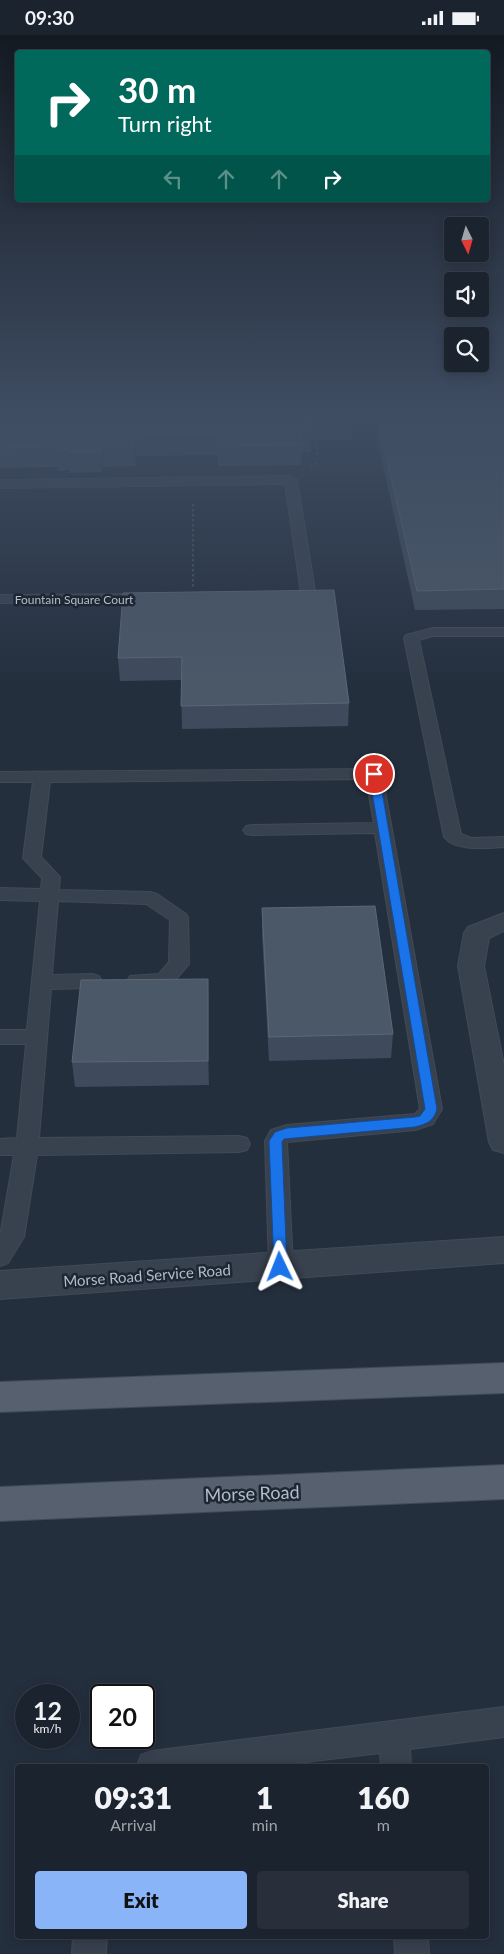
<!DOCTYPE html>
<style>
:root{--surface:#1b232e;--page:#282f3a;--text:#f1f3f6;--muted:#a0a4aa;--line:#39404a;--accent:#8ab4f8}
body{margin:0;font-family:Lato,sans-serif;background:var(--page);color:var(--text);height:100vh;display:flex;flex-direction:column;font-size:19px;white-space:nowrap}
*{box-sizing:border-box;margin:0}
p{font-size:16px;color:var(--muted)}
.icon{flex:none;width:28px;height:28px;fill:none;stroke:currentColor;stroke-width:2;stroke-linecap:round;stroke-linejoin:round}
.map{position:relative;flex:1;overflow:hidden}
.drawer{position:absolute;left:15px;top:1729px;width:474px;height:175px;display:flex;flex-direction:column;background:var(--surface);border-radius:5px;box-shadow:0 2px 12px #0003,0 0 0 1px var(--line)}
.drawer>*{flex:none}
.hud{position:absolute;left:15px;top:15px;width:475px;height:152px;border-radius:5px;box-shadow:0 2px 12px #0003,0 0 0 1px var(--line);background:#00695c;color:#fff;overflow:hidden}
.needle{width:32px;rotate:175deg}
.buttons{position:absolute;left:444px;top:182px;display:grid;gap:10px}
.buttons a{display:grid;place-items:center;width:45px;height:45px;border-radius:5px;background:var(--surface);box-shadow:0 2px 12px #0003,0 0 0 1px var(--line);font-size:25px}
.speed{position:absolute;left:15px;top:1649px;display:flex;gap:10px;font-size:25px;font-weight:700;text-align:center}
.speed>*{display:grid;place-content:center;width:65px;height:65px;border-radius:50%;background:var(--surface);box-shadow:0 2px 12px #0003,0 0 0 1px var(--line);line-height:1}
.speed small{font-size:12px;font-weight:400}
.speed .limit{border:2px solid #111;border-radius:8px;background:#fff;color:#111}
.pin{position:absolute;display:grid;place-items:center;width:42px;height:42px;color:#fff;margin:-21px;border:2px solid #fff;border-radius:50%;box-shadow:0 1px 5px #0007}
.me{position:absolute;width:55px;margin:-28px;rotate:358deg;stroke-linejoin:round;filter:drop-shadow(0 0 4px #0008)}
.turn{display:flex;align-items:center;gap:18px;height:105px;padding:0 20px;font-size:22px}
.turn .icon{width:65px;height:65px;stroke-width:2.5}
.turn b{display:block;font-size:35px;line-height:42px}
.lanes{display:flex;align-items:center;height:48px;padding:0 20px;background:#0003;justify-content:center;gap:25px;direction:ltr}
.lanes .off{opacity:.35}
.eta{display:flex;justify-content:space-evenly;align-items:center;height:85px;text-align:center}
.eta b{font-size:30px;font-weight:800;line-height:35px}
.primary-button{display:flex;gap:10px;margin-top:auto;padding:10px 20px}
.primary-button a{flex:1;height:58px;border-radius:5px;background:var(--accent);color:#111;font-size:20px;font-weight:800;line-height:58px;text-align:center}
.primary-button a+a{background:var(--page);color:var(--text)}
.status{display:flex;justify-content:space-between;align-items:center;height:35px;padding:0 25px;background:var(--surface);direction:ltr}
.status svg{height:14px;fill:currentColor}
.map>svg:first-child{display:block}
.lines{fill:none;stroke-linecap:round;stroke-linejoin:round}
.service-casing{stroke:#414a57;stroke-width:2}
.minor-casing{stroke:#414a57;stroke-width:2}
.primary-casing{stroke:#414a57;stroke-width:2}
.path{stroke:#3f5557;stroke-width:2;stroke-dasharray:2.5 2.5;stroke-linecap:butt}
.service{fill:#38414e;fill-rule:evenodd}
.minor{fill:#38414e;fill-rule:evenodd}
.primary{fill:#56606e;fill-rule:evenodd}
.wall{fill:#3f4b5c}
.shaded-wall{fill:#2f3b4b}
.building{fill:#4b5868;stroke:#5c6777}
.route{fill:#1a73e8;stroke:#114b97}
.labels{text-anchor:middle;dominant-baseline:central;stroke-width:5;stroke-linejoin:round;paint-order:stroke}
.far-street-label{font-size:12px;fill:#b4bcc9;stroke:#1d2633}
.street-label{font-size:15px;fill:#b4bcc9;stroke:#1d2633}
.near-street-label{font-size:18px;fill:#b4bcc9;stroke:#1d2633}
</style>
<div class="status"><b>09:30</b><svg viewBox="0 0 49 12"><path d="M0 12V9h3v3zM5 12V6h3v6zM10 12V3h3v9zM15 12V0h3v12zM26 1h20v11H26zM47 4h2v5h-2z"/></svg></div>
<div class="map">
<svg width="504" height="1919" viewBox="0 0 504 1919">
<rect width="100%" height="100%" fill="#242f3e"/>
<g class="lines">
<defs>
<path id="service" d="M291,441L297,445L316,562L314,565C305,567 292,567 283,565L281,562L283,559L301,558L285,449L0,453V445Z
M149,559L154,560L156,563L154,566L0,568V560Z
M433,593H504V601H433L419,605L461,799L471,803L504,802V812C488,813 455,817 444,802L404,603L406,600Z
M374,734L380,735L382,739L442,1074L433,1089L415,1095L287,1107L293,1232L289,1239L281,1242L273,1239L269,1232L265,1106L271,1095L287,1090L415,1079L420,1074L375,798L252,800L246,799L243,795L246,791L252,790L374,788L366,744L50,747L41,822L60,842L59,855L150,857L157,859L186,879L188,883L189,929L171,950L137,953L130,951L127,946L130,941L159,939L169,927L170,885L146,869L58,866L52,940L92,939L99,941L102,946L99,951L92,953L51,954L39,1103L239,1101L247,1103L250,1109L247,1115L239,1117L37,1120L24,1202L8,1228L0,1231V1201L14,1120H0V1104L17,1103L26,1009H0V995H27L40,866L0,865V853L41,854L42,843L23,823L33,747H0V737Z
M504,1672V1702L410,1714L411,1731H381L380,1718L273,1731H137L141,1720L152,1716Z
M73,1901H107L106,1919H72Z
M394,1901H428L429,1919H395Z"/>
<path id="minor" d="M504,878V896L489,903L484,931L504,1030V1118L493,1115L489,1107L458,931L464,898L468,892Z
M504,1202V1228L0,1264V1236Z"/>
<path id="primary" d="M504,1328V1358L0,1377V1347Z
M504,1430V1464L0,1486V1452Z"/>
</defs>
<use href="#service" class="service-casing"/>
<use href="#minor" class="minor-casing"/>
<use href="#primary" class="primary-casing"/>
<path class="path" d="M311,432L317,427L318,419L314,402
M193,469V553"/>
<use href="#service" class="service"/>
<use href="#minor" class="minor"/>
<use href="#primary" class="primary"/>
</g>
<path class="wall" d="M0,380L353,385L352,405H311V417H301V430L218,431L217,420L136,421L135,431L103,432L102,437L70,438L69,435L58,436V432L0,433Z
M467,380H504V574L415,575L377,403L378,386L468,385Z
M123,558L349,668L348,691L182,694L181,645L120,646L118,623Z
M262,873L393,999L391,1023L269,1026L262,898Z
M208,944L209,1050L75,1052L72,1027Z"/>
<path class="shaded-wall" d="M135,401L136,421L135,431L134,411Z
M101,411L103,432L102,437L101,417Z
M208,944L209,968V1050L208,1026Z"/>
<path class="building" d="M0,380H352L353,385H310L312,397H300L302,410L217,411V400L135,401L134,411H101V417H68V415H56L57,412L0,413Z
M474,380H504V554L417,556L378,386L476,384Z
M334,555L349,668L181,671L182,622L118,623L123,558Z
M375,871L393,999L269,1002L262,873Z
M208,944V1026L72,1027L81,945Z"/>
<linearGradient id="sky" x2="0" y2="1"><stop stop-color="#141a22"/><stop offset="0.59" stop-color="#3f4d63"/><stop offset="1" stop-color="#3f4d63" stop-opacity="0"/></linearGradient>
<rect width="504" height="649" fill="url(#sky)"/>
<path class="route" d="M374,736L379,739L437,1074C434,1086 427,1089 415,1092L284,1104L282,1107L287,1232L285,1236L280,1237L276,1236L274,1232L269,1106L275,1097L287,1093L415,1082L420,1081L425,1074L369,739Z"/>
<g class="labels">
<g class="far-street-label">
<text x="74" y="564">Fountain Square Court</text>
</g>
<g class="street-label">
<text transform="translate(147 1240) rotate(-4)">Morse Road Service Road</text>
</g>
<g class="near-street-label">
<text transform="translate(252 1458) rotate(-2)">Morse Road</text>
</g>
</g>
</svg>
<div class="buttons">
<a><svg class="needle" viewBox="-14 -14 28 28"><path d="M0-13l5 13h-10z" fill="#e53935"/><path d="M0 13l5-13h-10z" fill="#a0a4aa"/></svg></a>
<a><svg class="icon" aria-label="sound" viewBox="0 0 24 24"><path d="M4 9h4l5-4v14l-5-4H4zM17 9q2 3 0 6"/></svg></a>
<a><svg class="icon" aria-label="search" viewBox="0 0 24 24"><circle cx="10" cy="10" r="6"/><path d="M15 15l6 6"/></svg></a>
</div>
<div class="speed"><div>12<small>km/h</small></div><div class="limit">20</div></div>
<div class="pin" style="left:374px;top:739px;background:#d93025"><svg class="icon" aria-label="arrive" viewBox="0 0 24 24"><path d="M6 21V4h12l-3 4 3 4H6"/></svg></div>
<svg class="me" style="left:280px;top:1232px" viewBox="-20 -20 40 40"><path d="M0-17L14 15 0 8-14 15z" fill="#1a73e8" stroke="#fff" stroke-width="4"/></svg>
<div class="hud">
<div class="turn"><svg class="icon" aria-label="right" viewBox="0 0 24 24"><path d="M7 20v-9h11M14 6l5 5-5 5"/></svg><div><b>30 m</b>Turn right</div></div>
<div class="lanes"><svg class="icon off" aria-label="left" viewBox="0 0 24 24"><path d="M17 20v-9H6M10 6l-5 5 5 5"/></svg><svg class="icon off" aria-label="ahead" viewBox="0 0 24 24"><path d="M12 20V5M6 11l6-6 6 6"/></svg><svg class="icon off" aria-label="ahead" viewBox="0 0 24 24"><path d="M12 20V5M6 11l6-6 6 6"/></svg><svg class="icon" aria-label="right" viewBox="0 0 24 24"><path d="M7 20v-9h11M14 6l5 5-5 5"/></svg></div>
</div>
<section class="drawer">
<div class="eta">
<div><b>09:31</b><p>Arrival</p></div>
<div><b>1</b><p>min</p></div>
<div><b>160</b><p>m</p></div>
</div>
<div class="primary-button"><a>Exit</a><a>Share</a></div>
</section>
</div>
